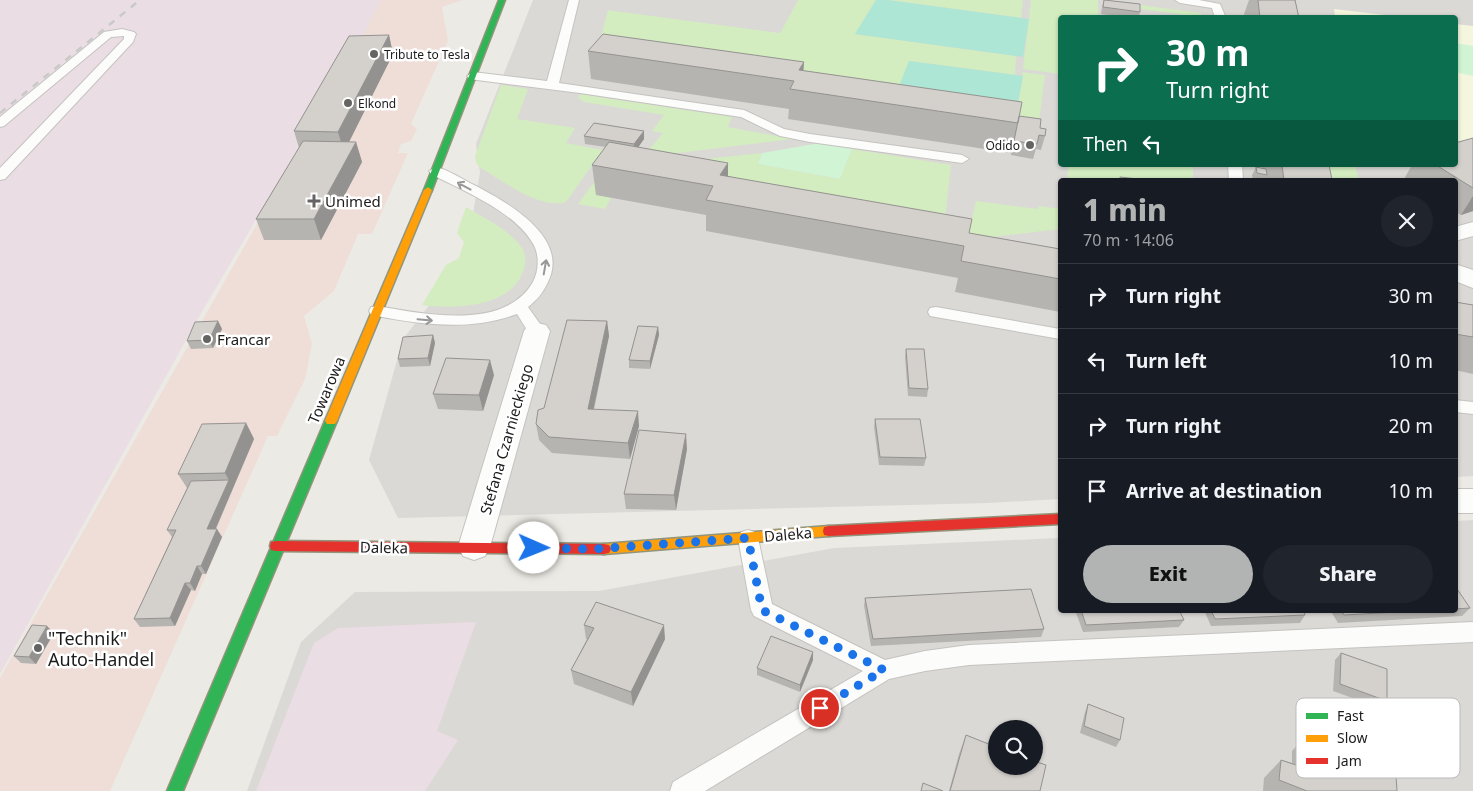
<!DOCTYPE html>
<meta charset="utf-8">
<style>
:root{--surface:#171b24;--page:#20242c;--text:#f1f3f6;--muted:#9ea1a6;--line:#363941;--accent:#b2b3b3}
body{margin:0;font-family:"Noto Sans",sans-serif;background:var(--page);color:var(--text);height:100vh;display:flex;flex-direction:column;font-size:19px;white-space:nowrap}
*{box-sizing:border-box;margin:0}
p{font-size:16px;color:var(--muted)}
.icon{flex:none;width:28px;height:28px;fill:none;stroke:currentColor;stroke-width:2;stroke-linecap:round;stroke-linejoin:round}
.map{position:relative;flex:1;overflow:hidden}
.details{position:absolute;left:1058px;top:178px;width:400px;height:435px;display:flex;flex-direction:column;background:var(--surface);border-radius:5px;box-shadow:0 1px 4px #0004}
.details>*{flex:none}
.top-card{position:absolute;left:1058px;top:15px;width:400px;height:152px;border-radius:5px;box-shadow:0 1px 4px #0004;background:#0b6e4f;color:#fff;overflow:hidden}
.buttons{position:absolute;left:988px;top:720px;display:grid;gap:10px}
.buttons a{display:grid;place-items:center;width:55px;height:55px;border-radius:50%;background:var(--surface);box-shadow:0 1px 4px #0004;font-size:25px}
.pin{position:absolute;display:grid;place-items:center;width:42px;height:42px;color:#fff;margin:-21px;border:2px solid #fff;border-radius:50%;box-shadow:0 1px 5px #0007}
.me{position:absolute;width:55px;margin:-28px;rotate:91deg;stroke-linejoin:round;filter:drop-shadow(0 0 4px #0008)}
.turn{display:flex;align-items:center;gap:18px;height:105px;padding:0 25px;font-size:22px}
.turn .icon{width:65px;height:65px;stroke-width:2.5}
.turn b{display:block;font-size:35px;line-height:42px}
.then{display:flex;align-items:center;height:48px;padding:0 25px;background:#0003;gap:10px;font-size:19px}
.round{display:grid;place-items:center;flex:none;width:52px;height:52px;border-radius:26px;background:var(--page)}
.summary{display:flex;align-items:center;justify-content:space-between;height:85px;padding:0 25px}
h1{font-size:30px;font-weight:800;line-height:38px;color:var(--accent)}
.action{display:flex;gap:10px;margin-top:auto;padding:10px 25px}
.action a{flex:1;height:58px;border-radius:30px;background:var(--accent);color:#111;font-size:20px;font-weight:800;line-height:58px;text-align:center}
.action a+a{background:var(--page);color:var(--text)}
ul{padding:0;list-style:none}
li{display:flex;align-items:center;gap:15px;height:65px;padding:0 25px;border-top:1px solid var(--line)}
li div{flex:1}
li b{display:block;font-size:19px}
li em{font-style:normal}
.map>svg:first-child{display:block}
.residential{fill:#dbd9d6;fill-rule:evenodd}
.commercial{fill:#efded8}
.industrial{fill:#eadde3}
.education{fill:#f4f6de}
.grass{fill:#d3ecc0}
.park{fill:#d0f4d4}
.pitch{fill:#ade6d4}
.parking{fill:#dad9d6}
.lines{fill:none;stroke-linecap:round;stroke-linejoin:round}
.lane-casing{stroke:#c4c3c0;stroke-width:2}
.street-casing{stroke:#c4c3c0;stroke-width:2}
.fast-casing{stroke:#91957c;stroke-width:3}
.slow-casing{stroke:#91957c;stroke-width:3}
.jam-casing{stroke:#91957c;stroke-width:3}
.lane{fill:#fcfcfb;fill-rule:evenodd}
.street{fill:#fcfcfb;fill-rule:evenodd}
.fast{fill:#30b455;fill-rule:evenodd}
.slow{fill:#ff9f0a;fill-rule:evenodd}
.jam{fill:#e5322d;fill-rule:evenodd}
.rail{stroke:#c9c9c8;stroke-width:2.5;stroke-dasharray:7 7;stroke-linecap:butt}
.wall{fill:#b6b4b0}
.shaded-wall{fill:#949290}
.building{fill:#d4d1cd;stroke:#949290}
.oneway{stroke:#979797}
.route{stroke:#1a73e8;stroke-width:9;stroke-dasharray:0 16.2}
.poi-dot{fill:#656462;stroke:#fff;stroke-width:2}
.labels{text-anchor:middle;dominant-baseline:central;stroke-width:5;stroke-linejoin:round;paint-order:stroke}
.far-poi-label{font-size:12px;fill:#1c1c1c;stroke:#fff;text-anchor:start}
.poi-label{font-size:15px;fill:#1c1c1c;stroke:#fff;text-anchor:start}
.street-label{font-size:15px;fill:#1c1c1c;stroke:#fff}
.near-poi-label{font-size:18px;fill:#1c1c1c;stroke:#fff;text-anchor:start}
.key{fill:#fff;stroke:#bbb;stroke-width:1}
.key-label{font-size:14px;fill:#1c1c1c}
</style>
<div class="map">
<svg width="1473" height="791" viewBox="0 0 1473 791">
<rect width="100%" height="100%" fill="#eceae4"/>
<path class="residential" d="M533,0H1473V476L1455,477V180H1060V499L988,503L398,518L369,460L403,339L465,259L480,173L476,144ZM1060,18H1455V165H1060Z
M1473,520V791H247L301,642L355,592L599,591L834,548L1060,538V610H1455V521ZM996,729H1034V766H996Z"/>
<path class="commercial" d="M381,0H463L442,7L448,41L411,124L417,129L411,141L401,144L398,153H408L372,234H358L334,291L304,316L312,344L305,379L277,436H268L110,791H0V678L352,56Z"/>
<path class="industrial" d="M0,0H381L352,56L200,315L0,674Z
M476,622L437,731L458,740L425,791H256L314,643L338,628Z"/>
<path class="education" d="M1334,9L1402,17H1340L1335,15Z
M1455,24L1473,26V141L1455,145Z"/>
<path class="grass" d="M798,0H876L855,34L1016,56L1015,75L909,61L1017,108L1023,76L1022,72L1045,75L1039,122L593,68L608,10L780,33Z
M888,0H1023L1021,18Z
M1031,0H1098V16L1111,17L1060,18V74L1023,69Z
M1132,4L1201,13V17H1180V14L1132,8Z
M501,85L528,89L517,119L575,128L566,143L603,150L566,202C540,210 503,181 481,168L476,163L475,156Z
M580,94L732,117L728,127L793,139L606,162L646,153L663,133L652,131L664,115L584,102L578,98Z
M852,149L951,165L942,246L596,195L611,198L605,209L578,204L603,170L762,153L758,164L840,179Z
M1063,165H1193V180H1067L1068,166Z
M1306,165H1355L1359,180H1309Z
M976,201L1037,209L1039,206L1060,209V229L967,240Z
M466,207C484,218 510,230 522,248C527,256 526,265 522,274C508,308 452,309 422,305L446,265L459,258L464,242L457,233Z"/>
<path class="park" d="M1455,43L1473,46V76L1455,72Z
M820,143L852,149L840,179L758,164L762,153Z"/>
<path class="pitch" d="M876,0H888L1029,19L1023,57L855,34Z
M909,61L1023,76L1017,108L897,91Z"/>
<path class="parking" d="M610,0H798L780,33L608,10Z"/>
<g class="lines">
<defs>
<path id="lane" d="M569,0H579L559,83L744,110L784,129L810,134L962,155L969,159L962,163L810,142L780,136L741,117L580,93L469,79L467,76L473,72L547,81Z
M1175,0H1199L1220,4L1226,18H1215L1212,8L1180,3Z
M122,29L134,32L136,34L133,42L5,179L0,180V168L124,39V36L111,37L4,126L0,127V117L104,32Z
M1228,165H1242L1243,180H1229Z
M436,167C449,170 462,179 474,185C507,202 572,238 547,284C542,294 537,300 528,307L545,331L543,335C529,339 524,324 517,314C471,331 424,325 377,316L371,315L369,311L371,307L377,306C424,314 505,331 533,282C539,270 540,254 532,242C512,210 463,191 431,174L429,171Z
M936,307L1060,329V339L930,316L928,312L930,308Z
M1455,400L1473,402V414L1455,412Z
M748,530L755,532L758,538L772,604L885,660L925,651L969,645L1473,622V642L969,665L925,671L889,679L705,791H670L673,782L863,671L754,616L751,610L738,538L741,532Z"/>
<path id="street" d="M1473,222V236L1455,241V227Z
M1455,264L1473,270V288L1455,281Z
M537,323L546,325L550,331L490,547L485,556L474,560L463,556L458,547L524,331L528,325Z
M1455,489H1473V513H1455Z"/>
<path id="fast" d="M499,0H505L432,190L431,192H425L424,190Z
M331,417L337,421L183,791H167L325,421Z"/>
<path id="slow" d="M428,187L432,190L337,421L335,424H327L325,421L424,190Z
M829,526L834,527L835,531L834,535L829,536L604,554L599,553L597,549L599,545L604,544Z"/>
<path id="jam" d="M1060,514V524L829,536L824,535L823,531L824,527L829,526Z
M276,541L604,544L609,545L611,549L609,553L604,554L276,551L271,550L270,546L271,542Z"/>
</defs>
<use href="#lane" class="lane-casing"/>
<use href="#street" class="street-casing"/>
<use href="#fast" class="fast-casing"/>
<use href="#slow" class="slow-casing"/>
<use href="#jam" class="jam-casing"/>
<use href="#lane" class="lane"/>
<use href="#street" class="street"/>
<use href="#fast" class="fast"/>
<use href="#slow" class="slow"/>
<use href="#jam" class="jam"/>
<path class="rail" d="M0,113L140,0"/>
</g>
<path class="wall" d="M1104,0L1140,12L1138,18H1130L1101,14L1102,7Z
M1249,0H1295L1299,18H1245L1244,14Z
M389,35L393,54L349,142H356L362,162L321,240H264L256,219L299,148L294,131Z
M588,51L804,62L803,71L1019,116L1040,128L1045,136L1041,150L1036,149L1033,159L1011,155V153L788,119L789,109L591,79Z
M644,131V139L638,147L728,176L969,233L1060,249V312L955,292L958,278L706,231V215L596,195L592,165L606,147L585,144L584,136Z
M1473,138V211L1461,215L1455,212V180H1406L1404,179L1412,165H1455Z
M1262,165H1329L1332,180H1253L1252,175L1256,167L1262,168Z
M1455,302L1473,305V374L1455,370Z
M218,321L222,329L213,348L191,349L187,341Z
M607,321L609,336L594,410L639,426L630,459L552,453L539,440L536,424L544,408Z
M658,327L659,335L650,369L629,368V360Z
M433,335L435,343L430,366L400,367L398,359Z
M906,349L928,389L927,397L908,396L905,357Z
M494,375L483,411L438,409L433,394Z
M875,419L926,458L924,466L879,465L874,427Z
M246,423L254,439L216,529L222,537L206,574H202L195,591L191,590L175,626L140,627L134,619L172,537L167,530L187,488L178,474Z
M687,449L676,510L626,509L624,494Z
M1455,586L1470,608L1462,616L1338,623L1330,610H1455Z
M865,598L1044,629L1041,637L871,646L864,606Z
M1075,610H1179L1184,620L1179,627L1083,632Z
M1204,610H1303L1305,615L1300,623L1211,626Z
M584,625L665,639L633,706L574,684L571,670L587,639H586Z
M54,633L36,664L21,663L14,656Z
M813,652V660L800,692L757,675V668Z
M1341,653L1387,701L1380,708L1333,691L1335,660Z
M1088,704L1120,740L1116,747L1080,733L1085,712Z
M1309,732L1397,791H1263L1264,778L1281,760L1292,763V751Z
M966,735L1040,791H949L959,754Z"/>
<path class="shaded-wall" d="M389,35L393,54L344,152L338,132Z
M804,62L802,91L799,70Z
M644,131V139L635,152L634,144Z
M356,142L362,162L321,240L314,219Z
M728,163V193L720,175Z
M1473,196V211L1461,215Z
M218,321L222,329L213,348L209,340Z
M607,321L609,336L590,425L588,409Z
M658,327L659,335L650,369V361Z
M433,335L435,343L430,366L428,358Z
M490,360L494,375L483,411L479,395Z
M638,411L639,426L630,459L628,443Z
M246,423L254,439L212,537L207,529L229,480L225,473Z
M686,434L687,449L676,510L674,495Z
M217,529L222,537L206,574L201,566Z
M197,566L202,574L195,591L190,583Z
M185,583L191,590L175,626L170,618Z
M664,625L665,639L633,706L631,692Z
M47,626L54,633L36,664L29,657Z
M813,652V660L800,692V685Z"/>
<path class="building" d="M1104,0L1140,4V12L1103,7Z
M1258,0H1295L1299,18H1260Z
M603,34L804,62L799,70L1022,102L1018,123L790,89L794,81L588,51Z
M389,35L338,132L294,131L349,36Z
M1019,116L1041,119L1040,128L1046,129L1045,136L1039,135L1037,144L1014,141Z
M594,123L644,131L634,144L584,136Z
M1473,138V188L1436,165H1455V143Z
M303,141L356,142L314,219H256Z
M609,142L728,163L720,175L972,219L969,233L1060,249V279L961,261L964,246L706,200L713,186L592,165Z
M1282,165H1329L1332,180H1284Z
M1256,167L1266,169L1267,175L1257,173Z
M1120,177L1146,180H1120Z
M1455,302L1473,305V337L1455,334Z
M567,320L607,321L588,409L638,411L628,443L549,437L536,424L538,410L544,408Z
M218,321L209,340L187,341L195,322Z
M638,326L658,327L650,361L629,360Z
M433,335L428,358L398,359L403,337Z
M906,349H924L928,389L909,388Z
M446,358L490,360L479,395L433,394Z
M875,419H920L926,458L880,457Z
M246,423L225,473L178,474L202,424Z
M639,430L686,434L674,495L624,494Z
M229,480L207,529H217L201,566H197L190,583H185L170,618L134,619L176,530H167L191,481Z
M1455,586L1470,608L1455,609Z
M1031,589L1044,629L873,639L865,598Z
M596,602L664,625L631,692L571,670L594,628L584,625Z
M1081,610H1179L1184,620L1086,625Z
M1211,610H1303L1305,615L1215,619Z
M1341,610H1432L1344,615Z
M32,625L47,626L29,657L14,656Z
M771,636L813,652L800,685L757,668Z
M1341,653L1387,669V701L1340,684Z
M1088,704L1124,718L1120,740L1084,726Z
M1309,732L1395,762L1397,791H1307L1279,780L1281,760L1308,769Z
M966,735L996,747V766H1034V761L1046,765L1040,791H950Z
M923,783L943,791H921Z"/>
<defs><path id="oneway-shaft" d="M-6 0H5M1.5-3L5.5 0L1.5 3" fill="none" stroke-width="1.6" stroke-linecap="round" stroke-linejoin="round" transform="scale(1.25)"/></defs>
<g class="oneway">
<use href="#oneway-shaft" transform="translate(464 186) rotate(-152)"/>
<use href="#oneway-shaft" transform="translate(545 267) rotate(-80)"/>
<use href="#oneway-shaft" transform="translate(425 320) rotate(5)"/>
</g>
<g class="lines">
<path class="route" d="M534,548L594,549L748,538L762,610L884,670L820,708"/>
</g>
<g class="poi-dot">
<circle cx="374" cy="54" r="5"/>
<circle cx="348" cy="103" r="5"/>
<circle cx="1030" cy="145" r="5"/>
<path d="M311.5 193.5h5v5h5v5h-5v5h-5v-5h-5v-5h5z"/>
<circle cx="207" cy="339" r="5"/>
<circle cx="38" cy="648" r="5"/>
</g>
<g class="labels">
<g class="far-poi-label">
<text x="384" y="54">Tribute to Tesla</text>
<text x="358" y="103">Elkond</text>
<text x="1020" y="145" text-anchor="end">Odido</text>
</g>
<g class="poi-label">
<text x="325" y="201">Unimed</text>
<text x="217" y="339">Francar</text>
</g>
<g class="street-label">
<text transform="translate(326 390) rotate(-67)">Towarowa</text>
<text transform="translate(506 439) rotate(-74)">Stefana Czarnieckiego</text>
<text transform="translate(788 534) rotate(-5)">Daleka</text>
<text transform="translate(384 547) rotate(1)">Daleka</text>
</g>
<g class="near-poi-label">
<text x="48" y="638">"Technik"<tspan x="48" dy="21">Auto-Handel</tspan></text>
</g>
</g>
<rect x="1296" y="698" width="164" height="80" rx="8" class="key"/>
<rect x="1306" y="713" width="22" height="6" fill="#30b455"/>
<rect x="1306" y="735" width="22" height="7" fill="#ff9f0a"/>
<rect x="1306" y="758" width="22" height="6" fill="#e5322d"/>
<g class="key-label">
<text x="1337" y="721">Fast</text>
<text x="1337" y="743">Slow</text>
<text x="1337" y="766">Jam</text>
</g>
</svg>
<div class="buttons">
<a><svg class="icon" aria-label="search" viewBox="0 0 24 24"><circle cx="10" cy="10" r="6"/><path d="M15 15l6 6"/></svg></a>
</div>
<div class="pin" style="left:820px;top:708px;background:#d93025"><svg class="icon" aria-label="arrive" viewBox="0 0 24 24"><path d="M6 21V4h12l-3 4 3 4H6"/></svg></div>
<svg class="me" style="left:534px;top:548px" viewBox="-20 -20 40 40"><circle r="19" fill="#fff"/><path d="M0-13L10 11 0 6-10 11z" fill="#1a73e8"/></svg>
<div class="top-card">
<div class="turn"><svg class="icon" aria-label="right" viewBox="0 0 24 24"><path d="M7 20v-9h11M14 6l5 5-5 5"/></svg><div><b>30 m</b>Turn right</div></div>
<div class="then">Then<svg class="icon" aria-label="left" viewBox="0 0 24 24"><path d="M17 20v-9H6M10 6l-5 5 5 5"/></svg></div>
</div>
<section class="details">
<div class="summary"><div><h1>1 min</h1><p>70 m · 14:06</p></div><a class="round"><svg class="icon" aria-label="close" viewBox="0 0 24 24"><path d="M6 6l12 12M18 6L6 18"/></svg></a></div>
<ul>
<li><svg class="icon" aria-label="right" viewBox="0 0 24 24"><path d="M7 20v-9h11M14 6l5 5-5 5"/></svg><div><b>Turn right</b></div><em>30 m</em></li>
<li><svg class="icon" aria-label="left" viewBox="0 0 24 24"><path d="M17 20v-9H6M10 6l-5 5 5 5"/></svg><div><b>Turn left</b></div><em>10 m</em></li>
<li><svg class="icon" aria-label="right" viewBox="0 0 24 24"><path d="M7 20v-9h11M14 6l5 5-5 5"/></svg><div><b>Turn right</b></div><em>20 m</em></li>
<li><svg class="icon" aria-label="arrive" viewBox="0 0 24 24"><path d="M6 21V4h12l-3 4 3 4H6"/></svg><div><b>Arrive at destination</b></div><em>10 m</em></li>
</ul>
<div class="action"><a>Exit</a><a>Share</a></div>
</section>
</div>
